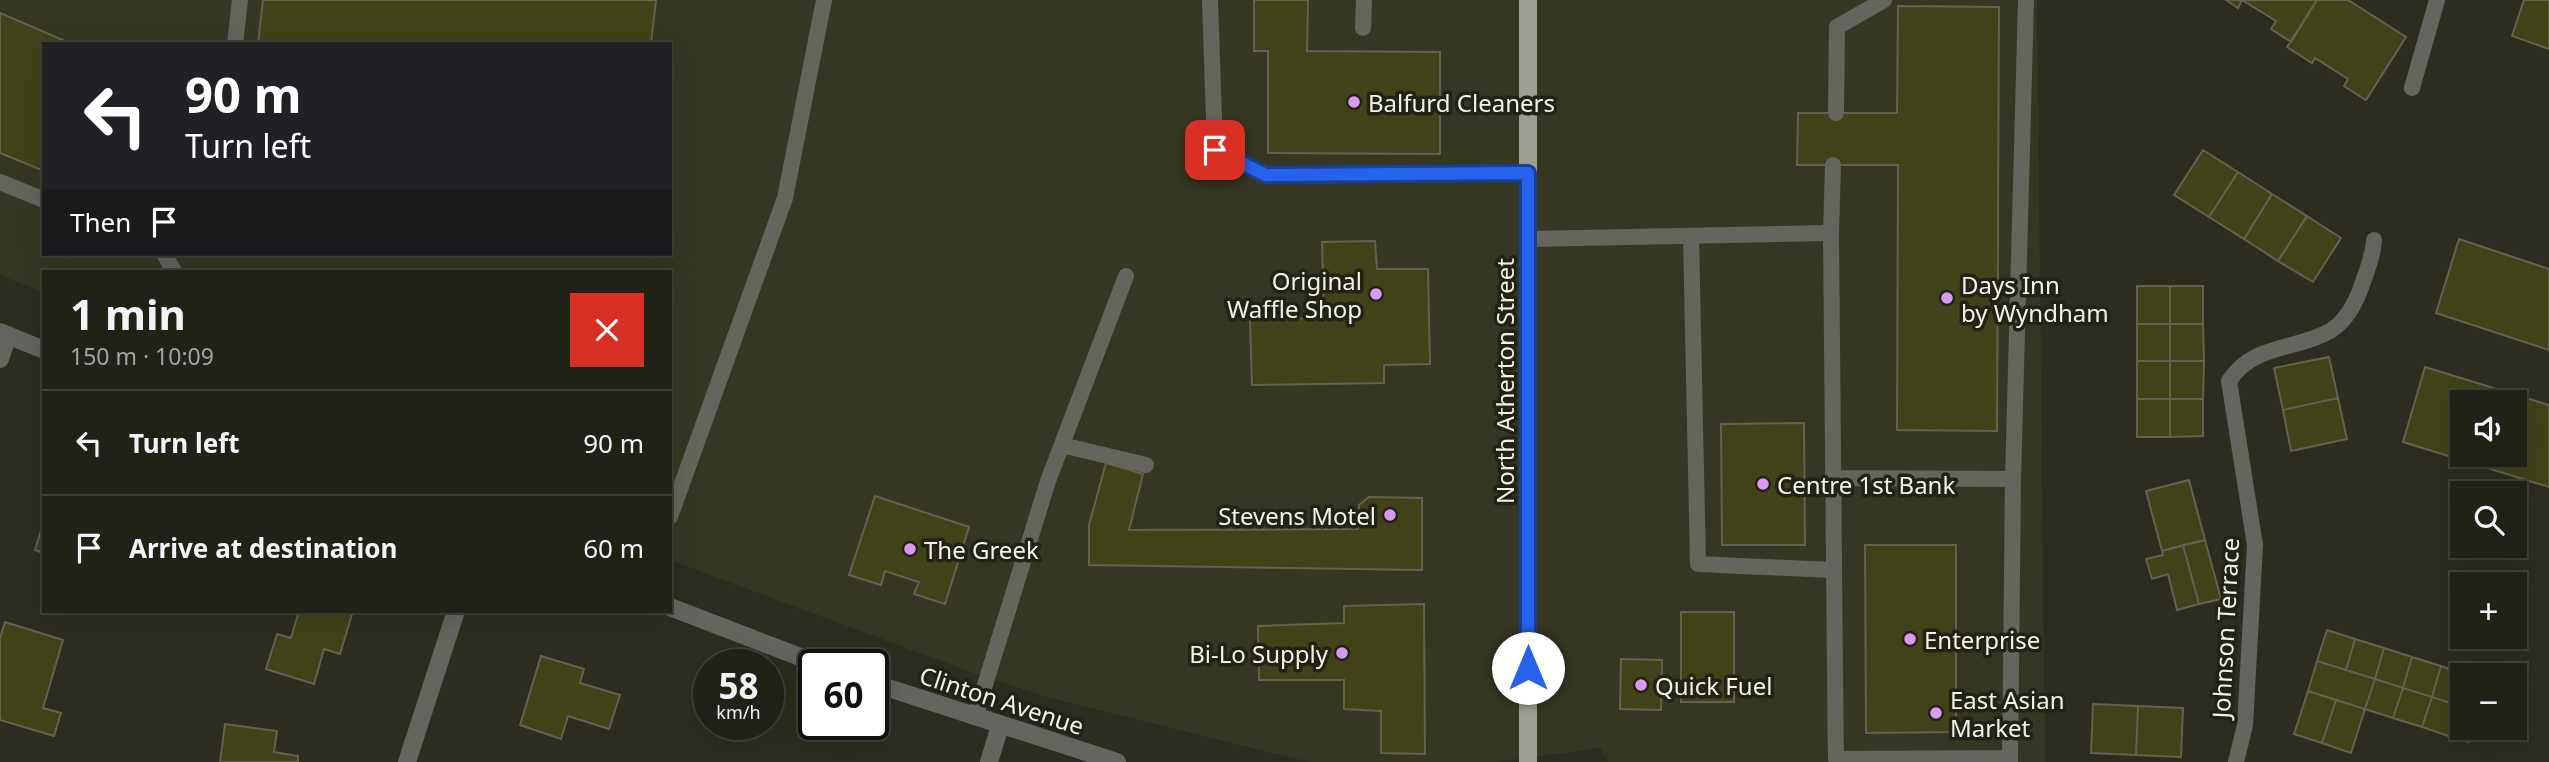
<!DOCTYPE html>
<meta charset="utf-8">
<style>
:root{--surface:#212216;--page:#292a1f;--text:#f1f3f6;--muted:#a2a4a1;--line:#3e3f35}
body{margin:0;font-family:"Noto Sans",sans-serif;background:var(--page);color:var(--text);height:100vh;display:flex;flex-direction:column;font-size:26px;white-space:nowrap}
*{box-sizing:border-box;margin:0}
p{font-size:23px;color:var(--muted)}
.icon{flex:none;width:38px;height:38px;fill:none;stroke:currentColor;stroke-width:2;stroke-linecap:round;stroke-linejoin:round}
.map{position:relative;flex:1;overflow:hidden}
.sheet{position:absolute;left:42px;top:270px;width:630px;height:343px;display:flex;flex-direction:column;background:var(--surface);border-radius:0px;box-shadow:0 7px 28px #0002,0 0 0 2px var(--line)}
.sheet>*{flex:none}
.hud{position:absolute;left:42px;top:42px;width:630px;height:214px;border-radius:0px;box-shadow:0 7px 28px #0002,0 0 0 2px var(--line);background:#202124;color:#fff;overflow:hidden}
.buttons{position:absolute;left:2450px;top:390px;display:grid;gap:14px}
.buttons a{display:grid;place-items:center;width:77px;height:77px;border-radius:0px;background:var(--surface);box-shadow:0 7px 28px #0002,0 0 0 2px var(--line);font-size:35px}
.speed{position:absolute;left:693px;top:649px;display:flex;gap:14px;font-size:35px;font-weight:700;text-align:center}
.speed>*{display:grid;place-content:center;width:91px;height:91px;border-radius:50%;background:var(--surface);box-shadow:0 7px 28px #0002,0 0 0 2px var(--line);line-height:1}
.speed small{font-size:18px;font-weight:400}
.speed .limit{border:4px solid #111;border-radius:10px;background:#fff;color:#111}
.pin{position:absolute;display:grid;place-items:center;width:60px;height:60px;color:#fff;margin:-30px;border-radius:14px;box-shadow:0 4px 10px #0006}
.me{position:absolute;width:77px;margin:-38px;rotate:0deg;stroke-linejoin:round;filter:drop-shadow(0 0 5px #0008)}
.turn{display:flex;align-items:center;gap:24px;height:147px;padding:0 28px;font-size:32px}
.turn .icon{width:91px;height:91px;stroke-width:2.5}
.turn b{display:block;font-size:49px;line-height:60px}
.then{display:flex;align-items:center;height:66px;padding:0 28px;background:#0003;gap:14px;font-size:26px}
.round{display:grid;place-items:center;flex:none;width:74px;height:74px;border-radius:0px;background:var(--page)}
.headline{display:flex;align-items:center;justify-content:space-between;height:119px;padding:0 28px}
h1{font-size:42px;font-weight:700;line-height:52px}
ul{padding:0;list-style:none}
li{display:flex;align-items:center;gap:21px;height:105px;padding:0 28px;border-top:2px solid var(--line)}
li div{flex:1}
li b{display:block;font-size:26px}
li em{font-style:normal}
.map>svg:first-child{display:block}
.built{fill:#363722;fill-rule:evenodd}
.building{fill:#414217;stroke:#626252;stroke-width:2;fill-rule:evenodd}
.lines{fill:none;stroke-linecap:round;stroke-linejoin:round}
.lane{stroke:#65655e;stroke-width:16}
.street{stroke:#65655e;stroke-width:18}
.primary{stroke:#9d9e8f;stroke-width:18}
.route-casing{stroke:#184099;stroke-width:18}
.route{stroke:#2563eb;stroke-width:12}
.poi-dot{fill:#db99f5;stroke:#232315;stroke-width:2.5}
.labels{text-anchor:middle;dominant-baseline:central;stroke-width:7;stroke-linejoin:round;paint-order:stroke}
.poi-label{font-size:24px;fill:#f2f2e9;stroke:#232315;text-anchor:start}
.street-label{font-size:24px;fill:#f2f2e9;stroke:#232315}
</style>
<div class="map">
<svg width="2549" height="762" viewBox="0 0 2549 762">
<rect width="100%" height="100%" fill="#2c2d1e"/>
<path class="built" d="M0,0H2037L2045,762H1608L1600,748L1497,762H1310L1050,698L968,671L670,560V271H44V293L0,275ZM44,44H670V254H44Z"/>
<path class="building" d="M263,0H656L651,44H258Z
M1254,0H1308L1307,51L1440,52V154L1268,153V51H1254Z
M2226,0H2317L2291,42L2271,29L2276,21L2242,0L2238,8Z
M2317,0H2348L2406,37L2366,100L2344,86L2348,79L2315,58L2312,63L2287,47Z
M2524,0H2549V49L2512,36Z
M1898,6L1999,7L1997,431L1897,430L1898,165H1797L1798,113H1897Z
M0,13L72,44H44V171L0,153Z
M2203,150L2238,172L2209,217L2174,195Z
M2238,172L2272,194L2244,239L2209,217Z
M2272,194L2307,216L2278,261L2244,239Z
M2307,216L2341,238L2313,282L2278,261Z
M2459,239L2549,269V350L2436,313Z
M1375,241L1377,269H1428L1430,364L1384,365V383L1252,385L1250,320L1324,318L1322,242Z
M2137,286H2170V324H2137Z
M2170,286H2203V324H2170Z
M2137,324H2170V361H2137Z
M2170,324H2203L2204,361H2170Z
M2329,357L2338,398L2283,410L2274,368Z
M2137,361H2170V399H2137Z
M2170,361H2204L2203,399H2170Z
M2425,367L2549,405V487L2403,442ZM2462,402H2515V455H2462Z
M2338,398L2347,439L2291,451L2283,410Z
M2137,399H2170V437H2137Z
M2170,399H2203V436L2170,437Z
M1804,423L1805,545H1722L1721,424Z
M1106,463L1143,474L1129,530L1358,529L1359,505L1369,497L1422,498V570L1089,565V525Z
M2189,480L2205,540L2162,551L2146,491Z
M875,496L969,527L945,604L914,594L919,582L885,571L881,585L849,575Z
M44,521V553L35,550Z
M2205,540L2221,599L2199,604L2183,545Z
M1865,545H1956V732L1866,733Z
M2183,545L2199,604L2177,610L2168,574L2152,579L2146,559L2163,555L2162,551Z
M1424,604L1425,754L1381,753V711L1344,709V680H1259L1258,626L1344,623V606Z
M299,611H353L340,654L324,649L314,684L266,669L277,634L291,638Z
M1681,612H1734V702H1681Z
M5,622L63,640L43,708L61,713L54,736L0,720V638Z
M2327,630L2355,639L2346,670L2317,661Z
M2355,639L2384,648L2375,679L2346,670Z
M2384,648L2412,657L2403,688L2375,679Z
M541,656L584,669L580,683L620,695L609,729L568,716L561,739L520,725Z
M2412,657L2441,666L2432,697L2403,688Z
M1621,659L1662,660L1661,710L1620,709Z
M2317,661L2375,679L2365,709L2308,691Z
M2441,666L2468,676H2462L2460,706L2432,697Z
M2375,679L2403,688L2393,718L2365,709Z
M2403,688L2432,697L2422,727L2393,718Z
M2515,690L2523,693L2515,720Z
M2308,691L2336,700L2322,743L2294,734Z
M2432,697L2460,706L2451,737L2422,727Z
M2336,700L2365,709L2351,753L2322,743Z
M2462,700V728H2473L2469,742L2451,737Z
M2093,704L2138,706L2136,755L2091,753Z
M2138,706L2183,708L2181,757L2136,755Z
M225,724L277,731L274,752L298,756V762H220Z"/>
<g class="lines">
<path class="lane" d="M1210,0L1215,150L1266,175L1528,173
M1363,28L1364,0
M235,44L240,0
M2412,88L2437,0
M1836,113L1837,27L1884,0
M0,182L44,200
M1831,233L1833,165
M1691,236L1698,564L1833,570
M1528,239L1831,233C1834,409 1833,584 1836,759L2010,758
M164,254L174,271
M1062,445L1146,465
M1835,478L2013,479
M670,517L785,198L824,0
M975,717L1048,481L1126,276
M2010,762L2013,479L2026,0
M2236,762L2245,725L2255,545L2229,381C2254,343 2295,351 2330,331C2347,321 2357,300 2363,282C2368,268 2373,255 2374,240"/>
<path class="street" d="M0,332L44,350
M0,359L8,335
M670,607L821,665
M873,683L1117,762
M407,762L456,611
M989,762L1000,726"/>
<path class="primary" d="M1528,762V0"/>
</g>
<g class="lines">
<defs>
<path id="route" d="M1215,150L1266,175L1528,173V668"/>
</defs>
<use href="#route" class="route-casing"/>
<use href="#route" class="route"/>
</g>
<g class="poi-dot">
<circle cx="1354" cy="102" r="7"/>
<circle cx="1376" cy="294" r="7"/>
<circle cx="1947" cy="298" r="7"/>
<circle cx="1763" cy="484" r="7"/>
<circle cx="1390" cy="515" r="7"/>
<circle cx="910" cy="549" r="7"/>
<circle cx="1910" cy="639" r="7"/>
<circle cx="1342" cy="653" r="7"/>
<circle cx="1641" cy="685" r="7"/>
<circle cx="1936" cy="713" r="7"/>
</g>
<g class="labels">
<g class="poi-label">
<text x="1368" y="102">Balfurd Cleaners</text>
<text x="1362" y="280" text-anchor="end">Original<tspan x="1362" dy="28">Waffle Shop</tspan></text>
<text x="1961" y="284">Days Inn<tspan x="1961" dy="28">by Wyndham</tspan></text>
<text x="1777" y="484">Centre 1st Bank</text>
<text x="1376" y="515" text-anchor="end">Stevens Motel</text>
<text x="924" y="549">The Greek</text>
<text x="1924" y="639">Enterprise</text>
<text x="1328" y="653" text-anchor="end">Bi-Lo Supply</text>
<text x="1655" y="685">Quick Fuel</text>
<text x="1950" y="699">East Asian<tspan x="1950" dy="28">Market</tspan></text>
</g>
<g class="street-label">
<text transform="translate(1504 381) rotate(-90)">North Atherton Street</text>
<text transform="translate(2225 628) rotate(-87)">Johnson Terrace</text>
<text transform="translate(1002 700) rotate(18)">Clinton Avenue</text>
</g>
</g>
</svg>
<div class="buttons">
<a><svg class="icon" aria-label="sound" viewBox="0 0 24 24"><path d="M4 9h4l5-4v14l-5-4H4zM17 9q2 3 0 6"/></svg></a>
<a><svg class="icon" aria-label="search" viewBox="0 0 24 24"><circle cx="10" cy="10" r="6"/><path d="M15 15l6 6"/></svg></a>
<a>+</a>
<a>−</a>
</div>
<div class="speed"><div>58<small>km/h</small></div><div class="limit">60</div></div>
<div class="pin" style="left:1215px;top:150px;background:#d93025"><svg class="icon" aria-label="arrive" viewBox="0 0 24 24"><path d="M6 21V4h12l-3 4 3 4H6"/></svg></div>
<svg class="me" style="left:1528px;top:668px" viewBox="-20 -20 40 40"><circle r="19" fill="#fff"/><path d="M0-13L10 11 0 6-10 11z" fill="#2563eb"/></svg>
<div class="hud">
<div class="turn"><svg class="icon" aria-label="left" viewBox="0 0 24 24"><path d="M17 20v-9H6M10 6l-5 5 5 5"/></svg><div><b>90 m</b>Turn left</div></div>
<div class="then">Then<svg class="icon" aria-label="arrive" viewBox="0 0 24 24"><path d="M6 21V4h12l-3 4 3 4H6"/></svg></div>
</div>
<section class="sheet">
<div class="headline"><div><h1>1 min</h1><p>150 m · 10:09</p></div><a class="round" style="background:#d93025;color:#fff"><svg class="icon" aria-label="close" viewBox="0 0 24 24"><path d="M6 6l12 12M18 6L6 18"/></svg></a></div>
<ul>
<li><svg class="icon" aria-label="left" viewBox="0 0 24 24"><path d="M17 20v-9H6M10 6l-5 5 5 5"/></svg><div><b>Turn left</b></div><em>90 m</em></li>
<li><svg class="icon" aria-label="arrive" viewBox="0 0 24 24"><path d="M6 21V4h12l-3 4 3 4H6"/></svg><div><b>Arrive at destination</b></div><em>60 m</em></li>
</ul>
</section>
</div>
